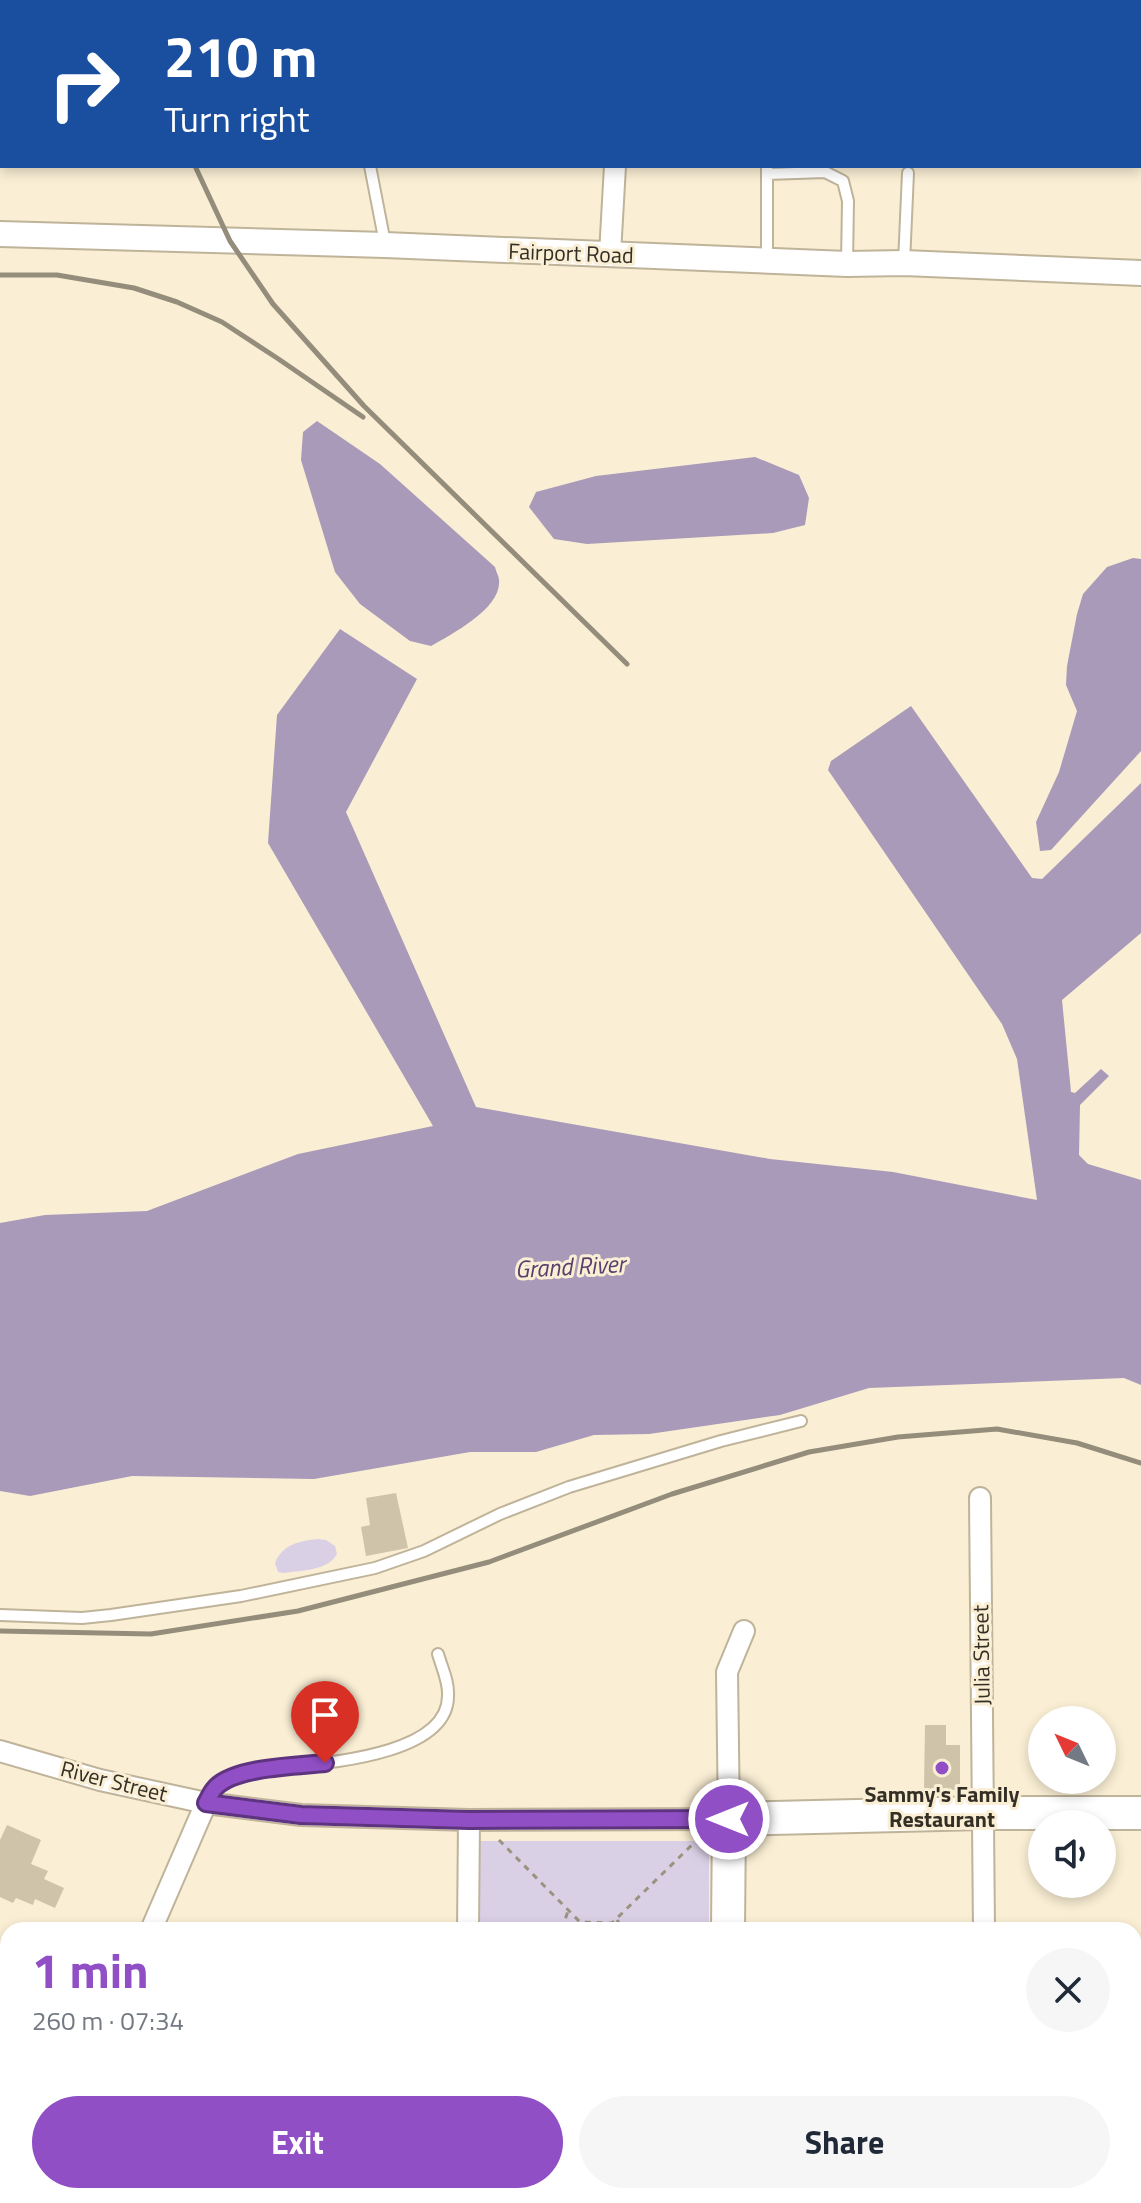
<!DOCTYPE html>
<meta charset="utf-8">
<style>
:root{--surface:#fff;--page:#f6f6f7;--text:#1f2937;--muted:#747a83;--accent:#904fc5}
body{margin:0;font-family:"Titillium Web",sans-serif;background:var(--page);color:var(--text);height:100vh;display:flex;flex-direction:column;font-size:30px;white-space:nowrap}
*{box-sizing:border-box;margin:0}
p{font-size:26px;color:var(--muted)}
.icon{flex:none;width:44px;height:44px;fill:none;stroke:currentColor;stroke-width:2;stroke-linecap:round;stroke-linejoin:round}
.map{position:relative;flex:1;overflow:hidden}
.drawer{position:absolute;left:0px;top:1922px;width:1142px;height:282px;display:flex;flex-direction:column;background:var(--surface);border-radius:24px 24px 0 0;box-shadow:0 4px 12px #0003}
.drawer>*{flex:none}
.hud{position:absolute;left:0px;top:0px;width:1142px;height:168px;box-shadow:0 4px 12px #0003;background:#1a4fa0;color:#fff;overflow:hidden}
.needle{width:52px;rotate:313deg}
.tools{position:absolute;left:1028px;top:1706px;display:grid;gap:16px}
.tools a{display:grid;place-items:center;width:88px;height:88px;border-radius:50%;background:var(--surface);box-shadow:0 4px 12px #0003;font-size:40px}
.pin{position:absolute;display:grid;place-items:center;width:68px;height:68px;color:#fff;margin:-82px -34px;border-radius:50% 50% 50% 0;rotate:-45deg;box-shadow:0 0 8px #0007}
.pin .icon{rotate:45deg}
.me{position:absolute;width:88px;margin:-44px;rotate:270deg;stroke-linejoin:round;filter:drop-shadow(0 0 6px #0008)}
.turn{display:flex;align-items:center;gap:28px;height:168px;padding:0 32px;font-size:36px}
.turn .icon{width:104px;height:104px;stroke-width:2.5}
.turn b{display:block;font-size:56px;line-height:68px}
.round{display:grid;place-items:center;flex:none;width:84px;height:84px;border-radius:42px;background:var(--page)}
.head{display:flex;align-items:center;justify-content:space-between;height:136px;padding:0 32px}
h1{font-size:48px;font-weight:700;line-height:60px;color:var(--accent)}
.cta{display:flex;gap:16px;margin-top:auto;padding:16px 32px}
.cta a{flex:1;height:92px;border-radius:48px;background:var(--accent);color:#fff;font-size:32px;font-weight:700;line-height:92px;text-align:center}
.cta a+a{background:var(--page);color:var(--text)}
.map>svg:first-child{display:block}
.green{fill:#dad0e6}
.water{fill:#a89ab8}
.building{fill:#cfc4aa}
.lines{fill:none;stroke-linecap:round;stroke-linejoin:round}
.service-casing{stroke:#bfb39a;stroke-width:14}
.minor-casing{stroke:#bfb39a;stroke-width:24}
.tertiary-casing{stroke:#bfb39a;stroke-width:28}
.primary-casing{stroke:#bfb39a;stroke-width:36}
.path{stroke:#9b9280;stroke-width:3;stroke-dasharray:6 6;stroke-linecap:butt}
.service{stroke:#fff;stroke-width:10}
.minor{stroke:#fff;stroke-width:20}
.tertiary{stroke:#fff;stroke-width:24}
.primary{stroke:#fff;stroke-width:32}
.rail{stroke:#958d7b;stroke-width:5}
.route-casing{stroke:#5e3380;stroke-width:20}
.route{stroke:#904fc5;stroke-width:14}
.poi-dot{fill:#904fc5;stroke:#faeed4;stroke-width:3}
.labels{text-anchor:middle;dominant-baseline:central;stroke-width:6;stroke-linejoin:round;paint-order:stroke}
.street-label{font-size:22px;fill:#332f25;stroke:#faeed4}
.poi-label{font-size:22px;font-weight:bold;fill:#332f25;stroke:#faeed4}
.water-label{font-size:24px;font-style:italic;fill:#57406c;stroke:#faeed4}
</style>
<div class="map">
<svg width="1141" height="2203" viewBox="0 0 1141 2203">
<rect width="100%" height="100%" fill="#faeed4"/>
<path class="green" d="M318,1539L326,1540L335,1546L337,1554C328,1571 302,1570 284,1573L278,1572L275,1563C283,1544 299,1541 318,1539Z
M478,1841H709V1930H479Z
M481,2196H709L710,2203H481Z"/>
<path class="water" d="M317,421L380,464L495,567C496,572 499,576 499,580C502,608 452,634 431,646L410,641L360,604L335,572L301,460L303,432Z
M755,457L799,475L809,498L805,525L773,533L587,544L554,539L529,507L536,492L596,476Z
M1133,558L1141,559V751L1051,850L1040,851L1036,822L1059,772L1077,711L1066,685L1067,666L1077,614L1083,594L1107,567Z
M340,629L417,679L346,812L476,1107L770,1159L893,1172L1037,1200L1017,1059L1002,1024L828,770L831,761L911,706L1032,878L1042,879L1141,783V933L1062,1000L1071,1092L1075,1093L1101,1069L1109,1076L1080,1105L1079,1155L1088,1164L1141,1180V1385L1124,1378L869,1388L780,1415L649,1434L594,1435L536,1452H470L314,1479L132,1476L30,1496L0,1491V1223L45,1215L147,1211L298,1154L433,1126L268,843L277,715Z"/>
<path class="building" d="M396,1493L408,1548L366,1556L361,1527L370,1525L366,1498Z
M925,1725H946V1745H960V1790H924Z
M7,1825L41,1840L31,1864L48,1871L44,1879L64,1888L55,1908L35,1899L33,1905L16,1898L13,1903L0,1897V1840Z"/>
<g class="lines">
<defs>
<path id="service" d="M257,0V2
M773,2L774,0
M370,166L385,243
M767,174L825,172L843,181L848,201L847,264
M767,261V166
M904,263L908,173
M0,1615L82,1618L111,1615L241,1596L375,1568L424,1551L500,1514L569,1487L721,1441L801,1421
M206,1803C212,1791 218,1782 231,1777C246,1770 263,1770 279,1768C323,1763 448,1756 448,1696C449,1682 442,1668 438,1654"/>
<path id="minor" d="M626,2V0
M610,254L615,166
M980,1498L984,1930
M0,1751L100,1780L206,1803L301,1815L469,1820L729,1819L727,1672L744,1631
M151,1930L206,1803
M468,1930L469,1820
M217,2196V2203
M467,2203V2196
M984,2203V2196"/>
<path id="tertiary" d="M0,234L385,245L847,264L904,263L1141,273"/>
<path id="primary" d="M728,1930L729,1819L983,1813H1141
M728,2203V2196"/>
</defs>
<use href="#service" class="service-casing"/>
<use href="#minor" class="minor-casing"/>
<use href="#tertiary" class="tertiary-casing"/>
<use href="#primary" class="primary-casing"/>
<path class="path" d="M499,1840L580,1922L612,1923L699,1838
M617,1920L624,1930
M564,1930V1923L568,1911"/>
<use href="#service" class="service"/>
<use href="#minor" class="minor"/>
<use href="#tertiary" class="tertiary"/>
<use href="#primary" class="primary"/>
<path class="rail" d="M130,0L131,2
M195,166L230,241L273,304L364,406L627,664
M0,275H57L134,288L177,302L222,322L277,358L363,417
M0,1631L151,1634L298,1611L489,1562L672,1494L809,1452L898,1437L997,1429L1077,1443L1141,1463"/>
</g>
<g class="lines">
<defs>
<path id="route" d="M325,1763C296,1766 236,1767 216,1787C211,1792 209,1798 206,1803L301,1815L469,1820L729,1819"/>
</defs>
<use href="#route" class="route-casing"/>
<use href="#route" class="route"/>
</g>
<circle class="poi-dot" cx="942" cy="1768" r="8"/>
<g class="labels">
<g class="street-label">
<text transform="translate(571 253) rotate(2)">Fairport Road</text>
<text transform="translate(981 1655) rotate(-91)">Julia Street</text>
<text transform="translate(114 1781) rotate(14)">River Street</text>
</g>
<g class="poi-label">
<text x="942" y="1794">Sammy's Family<tspan x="942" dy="25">Restaurant</tspan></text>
</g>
<g class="water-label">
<text transform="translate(570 1266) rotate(-3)">Grand River</text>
</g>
</g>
</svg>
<div class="tools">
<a><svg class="needle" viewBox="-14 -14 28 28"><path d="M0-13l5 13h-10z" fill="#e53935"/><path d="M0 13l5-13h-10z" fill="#747a83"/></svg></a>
<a><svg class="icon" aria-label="sound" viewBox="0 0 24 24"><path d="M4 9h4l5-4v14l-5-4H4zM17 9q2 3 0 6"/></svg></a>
</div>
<div class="pin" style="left:325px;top:1763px;background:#d93025"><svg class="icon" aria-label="arrive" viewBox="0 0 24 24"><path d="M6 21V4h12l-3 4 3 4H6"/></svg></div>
<svg class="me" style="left:729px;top:1819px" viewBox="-20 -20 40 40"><circle r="17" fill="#904fc5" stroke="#fff" stroke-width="3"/><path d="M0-11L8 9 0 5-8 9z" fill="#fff"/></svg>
<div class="hud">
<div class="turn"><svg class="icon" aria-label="right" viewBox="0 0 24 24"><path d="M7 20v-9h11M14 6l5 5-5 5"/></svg><div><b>210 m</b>Turn right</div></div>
</div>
<section class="drawer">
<div class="head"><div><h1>1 min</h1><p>260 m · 07:34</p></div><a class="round"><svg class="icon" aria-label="close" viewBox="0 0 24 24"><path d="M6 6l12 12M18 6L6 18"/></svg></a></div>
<div class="cta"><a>Exit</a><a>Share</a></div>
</section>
</div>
